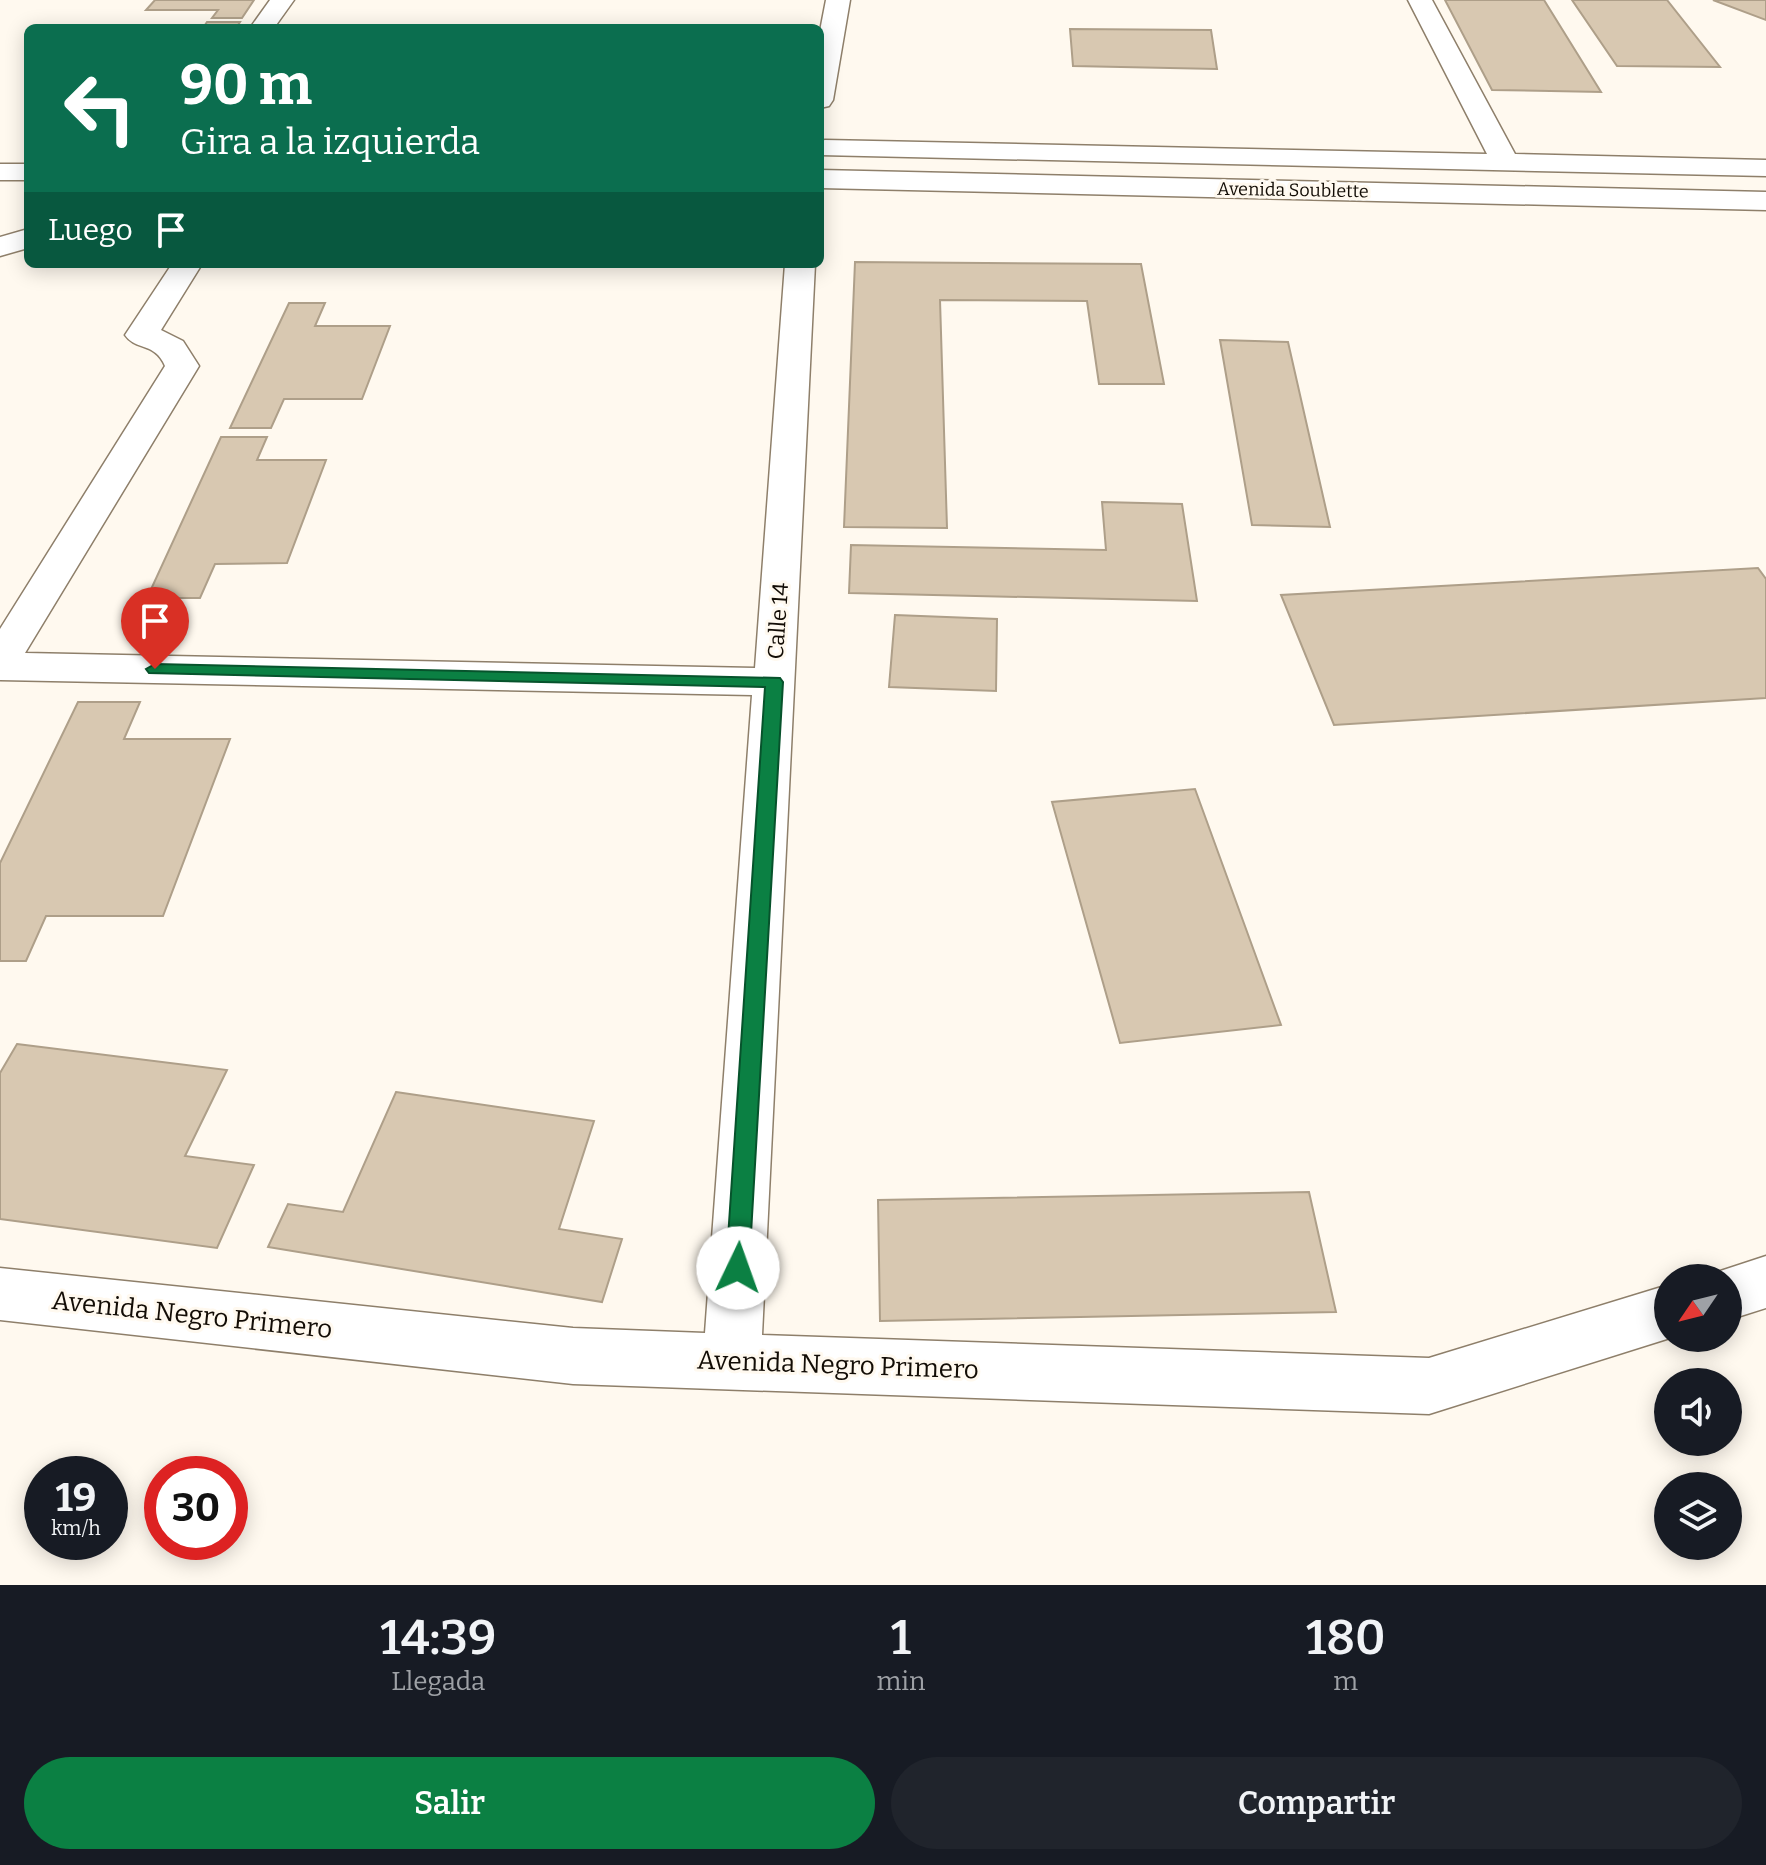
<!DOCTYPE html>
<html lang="es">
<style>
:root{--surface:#171b24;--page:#20242c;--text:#f1f3f6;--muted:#9ea1a6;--accent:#0b8043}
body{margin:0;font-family:Bitter,serif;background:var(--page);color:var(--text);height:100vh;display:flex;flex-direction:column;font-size:30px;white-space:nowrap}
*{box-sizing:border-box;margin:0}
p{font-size:26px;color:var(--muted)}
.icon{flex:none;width:44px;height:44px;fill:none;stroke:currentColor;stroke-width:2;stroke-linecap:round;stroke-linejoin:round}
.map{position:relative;height:1585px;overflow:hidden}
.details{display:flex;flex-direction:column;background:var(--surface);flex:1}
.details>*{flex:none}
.top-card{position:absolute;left:24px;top:24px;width:800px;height:244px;border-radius:12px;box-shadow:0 4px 20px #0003;background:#0b6e4f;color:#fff;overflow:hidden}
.needle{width:52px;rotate:235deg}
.buttons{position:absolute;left:1654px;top:1264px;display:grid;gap:16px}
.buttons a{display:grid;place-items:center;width:88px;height:88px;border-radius:50%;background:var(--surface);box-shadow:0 4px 20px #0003;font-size:40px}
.speed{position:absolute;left:24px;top:1456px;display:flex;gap:16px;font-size:40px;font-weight:700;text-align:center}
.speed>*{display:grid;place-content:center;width:104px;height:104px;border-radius:50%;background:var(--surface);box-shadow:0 4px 20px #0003;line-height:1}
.speed small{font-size:20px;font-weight:400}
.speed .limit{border:12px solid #d22;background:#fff;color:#111}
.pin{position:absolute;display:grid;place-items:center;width:68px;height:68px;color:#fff;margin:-82px -34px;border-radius:50% 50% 50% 0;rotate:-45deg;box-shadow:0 0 8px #0007}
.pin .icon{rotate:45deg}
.me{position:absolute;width:88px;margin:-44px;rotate:3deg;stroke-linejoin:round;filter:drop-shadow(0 0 6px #0008)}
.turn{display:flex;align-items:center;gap:28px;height:168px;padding:0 24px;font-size:36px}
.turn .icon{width:104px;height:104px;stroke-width:2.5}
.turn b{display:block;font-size:56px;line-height:68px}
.then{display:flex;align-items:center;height:76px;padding:0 24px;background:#0003;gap:16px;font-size:30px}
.eta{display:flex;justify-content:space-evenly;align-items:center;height:136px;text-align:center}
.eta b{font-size:48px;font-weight:600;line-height:56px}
.action{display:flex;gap:16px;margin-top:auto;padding:16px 24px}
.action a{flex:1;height:92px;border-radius:48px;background:var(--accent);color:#fff;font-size:32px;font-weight:600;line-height:92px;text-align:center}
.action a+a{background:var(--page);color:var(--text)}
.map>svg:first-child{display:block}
.building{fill:#d8c8b1;stroke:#ae9f89;stroke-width:2}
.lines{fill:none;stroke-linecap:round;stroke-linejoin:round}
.minor-casing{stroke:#8e7f6a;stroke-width:3}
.minor{fill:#fff;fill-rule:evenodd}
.route{fill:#0b8043;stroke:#07532c;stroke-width:2}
.labels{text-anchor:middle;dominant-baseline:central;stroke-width:6;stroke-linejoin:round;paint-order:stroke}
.far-street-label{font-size:18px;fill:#120c05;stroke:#fff9ef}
.street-label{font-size:22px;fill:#120c05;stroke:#fff9ef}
.near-street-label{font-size:26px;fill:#120c05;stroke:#fff9ef}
</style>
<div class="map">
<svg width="1766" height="1585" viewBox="0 0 1766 1585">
<rect width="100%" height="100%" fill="#fff9ef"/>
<path class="building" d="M155,0H254L242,18H212L218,10H146Z
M1445,0H1544L1601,92L1492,90Z
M1572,0H1667L1720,67L1617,66Z
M1713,0H1766V20Z
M207,22H240L236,28H203Z
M1070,29L1211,30L1217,69L1073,66Z
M855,262L1141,264L1164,384H1099L1087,301L940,300L947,528L844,527Z
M289,303H325L315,326H390L362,399H284L271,428H230Z
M1220,340L1288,342L1330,527L1252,525Z
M221,437H267L257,460H326L287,563L215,564L200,598H147Z
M1102,502L1182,504L1197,601L849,593L851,545L1106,550Z
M1758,568L1766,579V698L1334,725L1281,595Z
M895,615L997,619L996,691L889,687Z
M78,702H140L124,739H230L163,916H46L26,961H0V863Z
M1195,789L1281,1025L1120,1043L1052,802Z
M17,1044L227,1070L185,1156L254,1165L217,1248L0,1219V1073Z
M396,1092L594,1121L559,1229L622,1239L602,1302L268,1247L288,1204L343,1212Z
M1309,1192L1336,1312L880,1321L878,1200Z"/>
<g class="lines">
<defs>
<path id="minor" d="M270,0H294L274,28H250Z
M826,0H850L833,100L829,106L820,108V31Z
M1408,0H1432L1515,154L1766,160V176L820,155V141L825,140L1487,154Z
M0,164H28V180H0Z
M820,170L1766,192V210L820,188Z
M28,229V248L0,256V237Z
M172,264H202L161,330L183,341L199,366L25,653L755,668L785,264H815L762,1335L1429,1358L1668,1285L1670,1338L1429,1414L573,1384L0,1320V1268L573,1328L705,1333L752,695L0,680V629L165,366C155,342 136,351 125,335Z
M1766,1256V1308L1728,1320V1278H1707L1708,1275Z"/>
</defs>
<use href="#minor" class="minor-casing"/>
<use href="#minor" class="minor"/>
</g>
<path class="route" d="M155,664L780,678L783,682L749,1268L746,1276L738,1279L730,1276L726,1268L765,687L149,673L146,669Z"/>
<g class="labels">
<g class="far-street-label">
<text transform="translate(1293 190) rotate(1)">Avenida Soublette</text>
</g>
<g class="street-label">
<text transform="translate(778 621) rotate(-86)">Calle 14</text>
</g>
<g class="near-street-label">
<text transform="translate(192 1315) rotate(6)">Avenida Negro Primero</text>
<text transform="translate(838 1365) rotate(2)">Avenida Negro Primero</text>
</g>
</g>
</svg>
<div class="buttons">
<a><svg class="needle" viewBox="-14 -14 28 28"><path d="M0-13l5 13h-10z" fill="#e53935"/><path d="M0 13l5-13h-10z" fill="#9ea1a6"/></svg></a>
<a><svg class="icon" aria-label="sound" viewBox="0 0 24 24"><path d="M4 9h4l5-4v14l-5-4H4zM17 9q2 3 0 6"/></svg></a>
<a><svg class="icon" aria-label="layers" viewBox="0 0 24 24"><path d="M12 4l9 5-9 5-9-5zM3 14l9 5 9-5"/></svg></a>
</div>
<div class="speed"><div>19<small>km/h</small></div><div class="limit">30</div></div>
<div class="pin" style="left:155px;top:669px;background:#d93025"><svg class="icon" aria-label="arrive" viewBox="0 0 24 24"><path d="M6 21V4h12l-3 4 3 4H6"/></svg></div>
<svg class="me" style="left:738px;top:1268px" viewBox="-20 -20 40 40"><circle r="19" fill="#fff"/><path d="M0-13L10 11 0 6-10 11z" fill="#0b8043"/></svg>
<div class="top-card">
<div class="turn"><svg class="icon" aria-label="left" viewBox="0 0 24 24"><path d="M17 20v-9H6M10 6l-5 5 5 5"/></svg><div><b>90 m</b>Gira a la izquierda</div></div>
<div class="then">Luego<svg class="icon" aria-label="arrive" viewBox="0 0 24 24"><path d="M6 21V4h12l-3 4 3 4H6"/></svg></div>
</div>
</div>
<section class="details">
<div class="eta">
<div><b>14:39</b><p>Llegada</p></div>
<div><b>1</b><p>min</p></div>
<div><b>180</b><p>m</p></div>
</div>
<div class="action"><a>Salir</a><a>Compartir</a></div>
</section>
